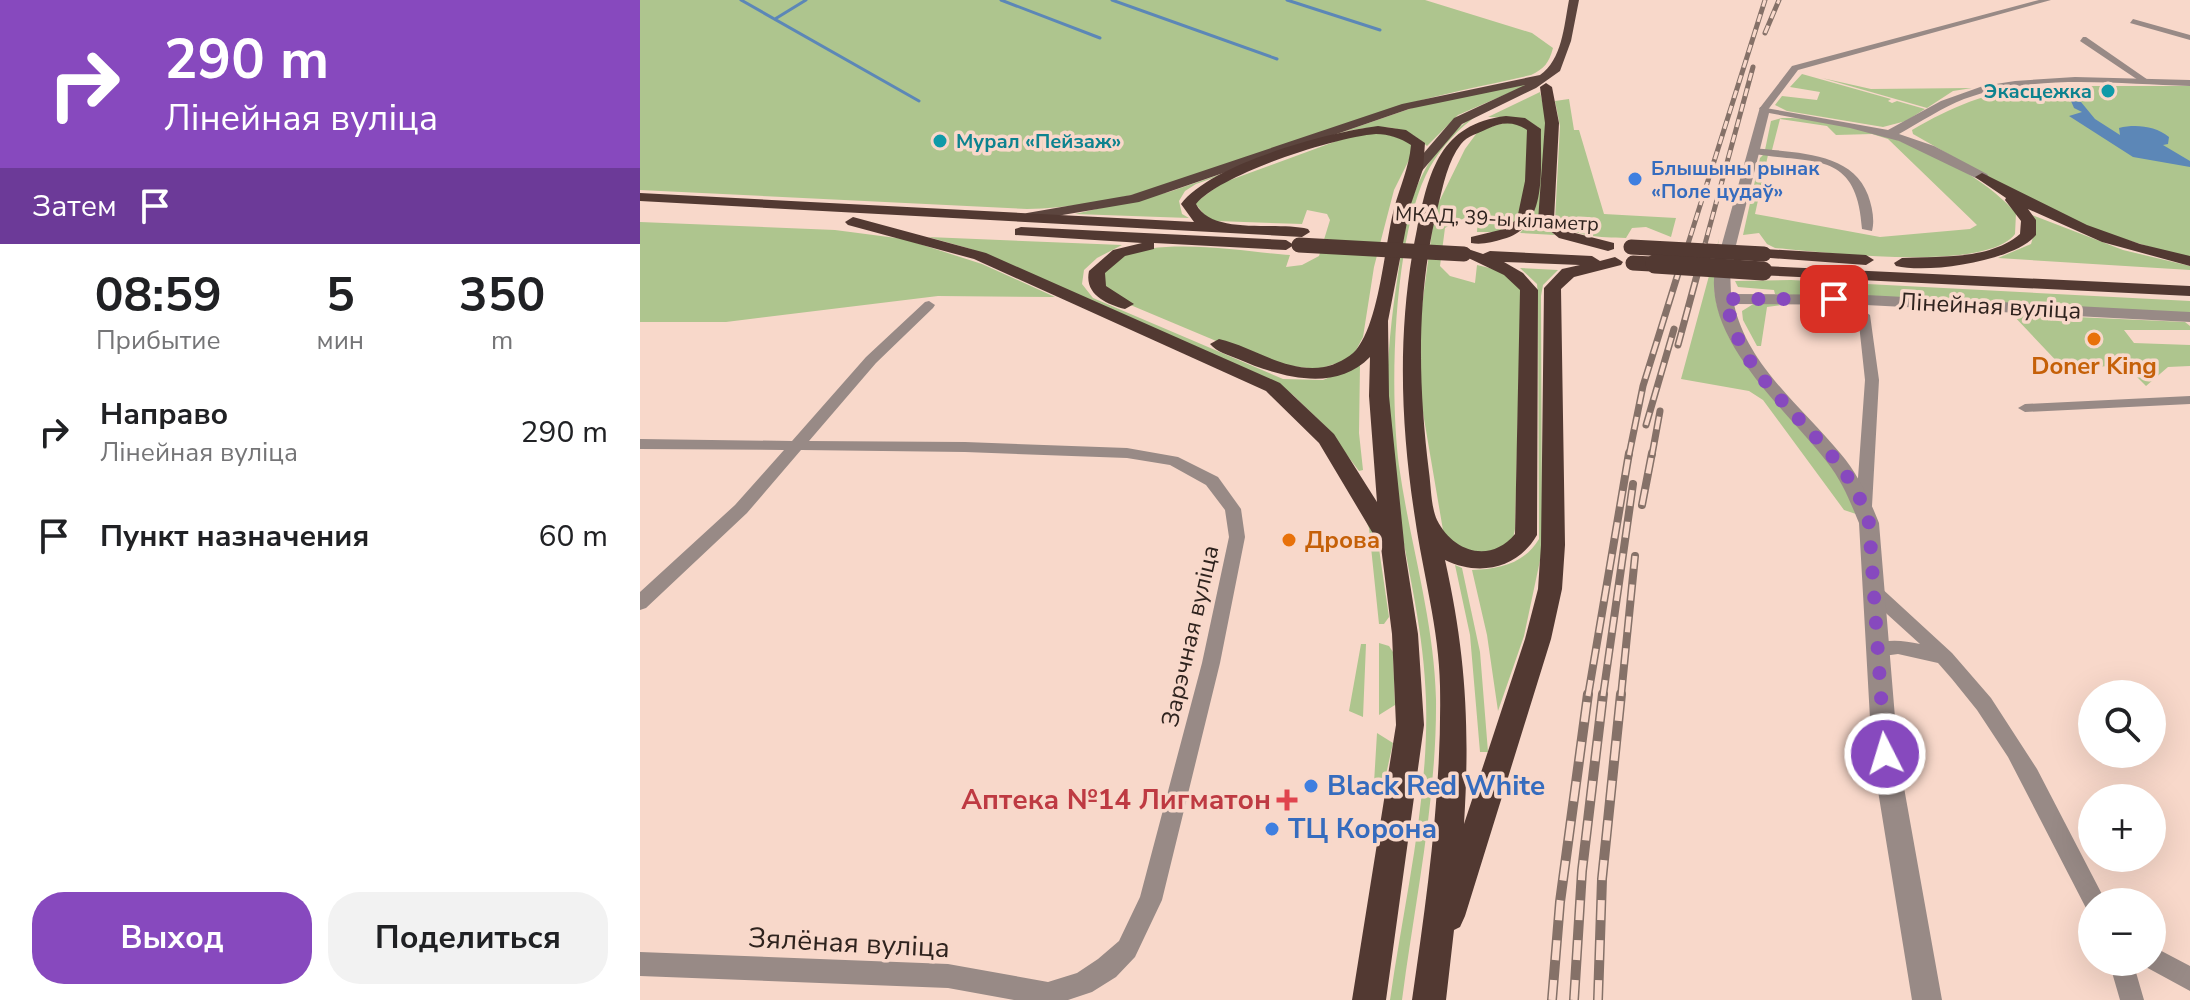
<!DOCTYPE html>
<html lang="ru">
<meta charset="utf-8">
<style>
:root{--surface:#fff;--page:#f2f2f2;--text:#202124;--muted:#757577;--accent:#8749be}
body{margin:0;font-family:"Nunito Sans",sans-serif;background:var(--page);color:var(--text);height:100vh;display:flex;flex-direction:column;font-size:30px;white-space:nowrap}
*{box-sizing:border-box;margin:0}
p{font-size:26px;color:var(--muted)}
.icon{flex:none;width:44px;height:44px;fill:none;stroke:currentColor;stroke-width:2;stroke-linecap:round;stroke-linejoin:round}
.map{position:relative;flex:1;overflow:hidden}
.side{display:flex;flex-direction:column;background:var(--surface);width:640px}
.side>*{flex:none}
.banner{background:#8749be;color:#fff;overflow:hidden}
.buttons{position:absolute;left:1438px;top:680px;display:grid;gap:16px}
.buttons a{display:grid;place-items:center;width:88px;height:88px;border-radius:50%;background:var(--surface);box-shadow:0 8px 32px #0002;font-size:40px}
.pin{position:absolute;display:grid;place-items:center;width:68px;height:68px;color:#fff;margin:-34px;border-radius:16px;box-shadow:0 4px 12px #0006}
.me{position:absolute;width:88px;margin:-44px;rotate:355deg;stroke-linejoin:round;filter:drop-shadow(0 0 6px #0008)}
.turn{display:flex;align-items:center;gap:28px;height:168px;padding:0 32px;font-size:36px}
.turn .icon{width:104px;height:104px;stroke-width:2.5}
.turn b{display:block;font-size:56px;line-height:68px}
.then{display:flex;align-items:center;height:76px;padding:0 32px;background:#0003;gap:16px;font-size:30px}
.eta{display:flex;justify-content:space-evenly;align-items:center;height:136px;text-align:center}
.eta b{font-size:48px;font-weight:700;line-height:56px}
.button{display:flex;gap:16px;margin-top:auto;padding:16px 32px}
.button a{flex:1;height:92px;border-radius:32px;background:var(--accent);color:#fff;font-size:32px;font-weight:700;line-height:92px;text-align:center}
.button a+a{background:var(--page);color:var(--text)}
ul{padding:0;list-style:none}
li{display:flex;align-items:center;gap:24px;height:104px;padding:0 32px}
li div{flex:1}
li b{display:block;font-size:30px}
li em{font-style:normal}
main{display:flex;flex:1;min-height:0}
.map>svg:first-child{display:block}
.green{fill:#aec58e}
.water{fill:#5c87b7}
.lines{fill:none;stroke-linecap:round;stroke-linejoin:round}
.stream{stroke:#5c87b7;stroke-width:3}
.minor{fill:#988a86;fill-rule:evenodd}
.tertiary{fill:#988a86;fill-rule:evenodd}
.primary{fill:#5c453e;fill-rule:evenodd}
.trunk{fill:#523932;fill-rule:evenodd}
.rail-far3-casing{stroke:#857168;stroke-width:5}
.rail-far2-casing{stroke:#857168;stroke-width:7}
.rail-far1-casing{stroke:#857168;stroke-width:8}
.rail-casing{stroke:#857168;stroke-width:10}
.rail-far3{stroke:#f8d8ca;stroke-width:3;stroke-dasharray:8;stroke-linecap:butt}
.rail-far2{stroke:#f8d8ca;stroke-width:4;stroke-dasharray:13;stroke-linecap:butt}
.rail-far1{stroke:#f8d8ca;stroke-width:5;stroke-dasharray:16;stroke-linecap:butt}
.rail{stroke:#f8d8ca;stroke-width:7;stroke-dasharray:20;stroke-linecap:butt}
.trunk-bridge-far1{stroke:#523932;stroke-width:15}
.trunk-bridge{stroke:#523932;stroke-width:19}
.route{stroke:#8749be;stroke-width:14;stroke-dasharray:0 25.2}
.culture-dot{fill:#0f9aa8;stroke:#f8d8ca;stroke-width:3}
.shop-dot{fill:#3f7fe0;stroke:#f8d8ca;stroke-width:3}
.food-dot{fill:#e8710a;stroke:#f8d8ca;stroke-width:3}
.health-dot{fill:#e0444e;stroke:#f8d8ca;stroke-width:3}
.labels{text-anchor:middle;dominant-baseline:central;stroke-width:7;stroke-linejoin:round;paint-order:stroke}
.far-culture-label{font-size:20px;font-weight:bold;fill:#0d838f;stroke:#f8d8ca;text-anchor:end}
.far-shop-label{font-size:20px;font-weight:bold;fill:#366cbe;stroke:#f8d8ca;text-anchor:start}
.far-street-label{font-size:20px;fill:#2f231e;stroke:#f8d8ca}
.street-label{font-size:24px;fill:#2f231e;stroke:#f8d8ca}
.food-label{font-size:24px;font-weight:bold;fill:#c56008;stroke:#f8d8ca}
.near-shop-label{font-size:28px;font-weight:bold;fill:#366cbe;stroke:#f8d8ca;text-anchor:start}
.near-health-label{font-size:28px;font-weight:bold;fill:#be3a42;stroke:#f8d8ca;text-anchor:end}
.near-street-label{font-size:28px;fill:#2f231e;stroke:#f8d8ca}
</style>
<main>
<section class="side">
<div class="banner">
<div class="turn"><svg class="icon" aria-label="right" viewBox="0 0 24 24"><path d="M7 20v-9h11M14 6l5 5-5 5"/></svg><div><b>290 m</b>Лінейная вуліца</div></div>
<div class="then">Затем<svg class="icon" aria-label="arrive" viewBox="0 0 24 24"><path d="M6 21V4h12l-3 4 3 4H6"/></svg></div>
</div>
<div class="eta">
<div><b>08:59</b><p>Прибытие</p></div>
<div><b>5</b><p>мин</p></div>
<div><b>350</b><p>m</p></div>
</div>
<ul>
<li><svg class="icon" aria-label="right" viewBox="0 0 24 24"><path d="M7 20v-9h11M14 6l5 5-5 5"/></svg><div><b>Направо</b><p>Лінейная вуліца</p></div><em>290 m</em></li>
<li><svg class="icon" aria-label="arrive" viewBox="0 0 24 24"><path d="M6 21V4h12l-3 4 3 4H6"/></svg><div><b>Пункт назначения</b></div><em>60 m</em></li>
</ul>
<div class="button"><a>Выход</a><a>Поделиться</a></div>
</section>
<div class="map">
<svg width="1550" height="1000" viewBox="0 0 1550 1000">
<rect width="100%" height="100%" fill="#f8d8ca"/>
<path class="green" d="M0,0H785L892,33L913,48C909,63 904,69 891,75C848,85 803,93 761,106C640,143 514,207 387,209L0,190Z
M1162,74L1251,99L1248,101L1252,103L1257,101L1285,109L1266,121L1243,127L1147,111L1135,105L1142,96L1177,100L1180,92L1150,87Z
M1182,78L1231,89L1332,88L1313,91L1287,108Z
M883,84L885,86L818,115L787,146C763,123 739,125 707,131L556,184L545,191L539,201L542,214L549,218L435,214L529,192L775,107Z
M1398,86H1550V259L1428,222L1273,134L1272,130C1313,106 1349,91 1398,86Z
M900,92L907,122L901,223L915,235L880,233L894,216L898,127L880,118L848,117Z
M929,99L934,130H939L964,214L1036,218L1031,237L1006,227L992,228L986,238C959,237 936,238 915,220L920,126L915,101Z
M839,114C818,129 803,145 790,167C753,233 749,390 759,466C770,544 794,619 796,699C797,799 775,901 762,1000H750C764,902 789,800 786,700C784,621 761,545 751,467C743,402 748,338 758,274C762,249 764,222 773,197C785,163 807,131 839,114Z
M1142,118C1216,117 1327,157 1376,213L1375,234C1345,273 1184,252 1135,248L1127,244L1119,233L1103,235L1120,158L1124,154L1128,155L1115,214L1240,237L1330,229L1337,225L1248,139L1232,134L1196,135L1187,126L1140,119L1132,150H1125L1131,121Z
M872,121L892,130L880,222L857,232H837L838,217L817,220L805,228L800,266L810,276L835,283L837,265L862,271L881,287L875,529L873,539L857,551L828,554L804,536L782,407L777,342L795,210L825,149L839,130Z
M736,131L772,142L774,150L754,190L734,267L723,337L714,354L704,361L678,369L631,364L469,296L458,272C495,230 599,252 650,255L646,267L662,265L679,256L690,220L687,214L667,210L662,224L576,221L566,217L555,203L582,183L713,135Z
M1392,215L1483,250L1550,266V270L1358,258L1391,244L1396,227Z
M0,222L195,230L264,239L342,264L415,297L298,296L86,322H0Z
M288,237L482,245L457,258L444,270L442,284L453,298L643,379L683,380L720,364L719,433L723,470L719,471L685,426L653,395L631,380L331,249Z
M1079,239C1071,283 1071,299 1091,341C1129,388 1199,458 1216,514L1204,510L1123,400L1109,391L1041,379Z
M880,268L918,270L903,285L901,296L902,551L884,636L858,711L847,635L832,570C859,569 884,564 899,539L898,297L897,284Z
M1151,280L1550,301V314L1135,294L1134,290L1098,287L1095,281Z
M1133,302L1141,305L1127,307L1121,346H1117L1103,320L1102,311L1115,303Z
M1372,314L1545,322L1550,326V330H1484L1494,343L1550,345V366L1528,367L1506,386L1485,365L1424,369Z
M714,492L737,535L749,617L744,624H739L729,528Z
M815,565L822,568L840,652L848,752H840L830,635Z
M739,643L749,646L753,652L755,705L739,715Z
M721,644H726L723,717L709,711Z
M737,733L753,743L743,788L734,783Z"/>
<path class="water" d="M1431,101L1441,102L1455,119L1480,135L1479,128C1496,124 1515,126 1529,137L1528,144L1523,145L1550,161V167L1493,157L1429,116L1442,112L1434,108Z"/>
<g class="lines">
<path class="stream" d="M101,0L279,101
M361,0L460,38
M472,0L637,59
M647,0L740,30
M135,19L166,0"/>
<path class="minor" d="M1399,0H1411L1158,70L1127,111L1119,109L1152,66Z
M1493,19L1550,35V40L1490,23Z
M1443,37H1446L1511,82L1504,84L1440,41Z
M1114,148C1154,153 1212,151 1228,195C1232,206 1235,220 1232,231L1222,229C1217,148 1172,165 1110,153V149Z
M289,301L295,305L293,308L236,363L169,441L325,442L487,448L538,457L578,477L601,509L605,537L580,663L522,900L495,957L476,977L452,992L428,1000H374L308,988L0,976V952L308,964L408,982L437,973L458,959L479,941L500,897L562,663L589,537L585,510L566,485L530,465L487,458L325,452L161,450L107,513L6,608L0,610V592L95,505L144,450L0,449V439L152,441L226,357L285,302Z
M1224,311L1230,315L1239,380L1232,506L1224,512L1216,506L1225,380L1218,315Z
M1550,396V404L1385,412L1378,408L1385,404Z
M1232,583L1238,585L1312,653L1351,698L1397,769L1466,902H1452V912L1447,910L1368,757L1337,710L1312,679L1298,663L1258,654L1236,657L1229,655L1227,650L1229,645C1247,639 1262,640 1280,644L1226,595L1223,590L1226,585Z
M1512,946L1550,966V991L1504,966L1502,962H1512Z
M1469,962H1493L1504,1000H1480Z"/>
<path class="tertiary" d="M1435,77L1550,80V86C1477,84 1394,73 1324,99C1302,108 1280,122 1259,134L1294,146L1347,174L1349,177L1342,181L1259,141L1210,128L1129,113L1090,269L1091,294L1226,295L1550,312V322L1226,305L1094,304C1107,365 1162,407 1200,453C1218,474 1229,498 1239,523L1258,754L1302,1000H1272L1232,754L1219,523C1210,501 1202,481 1187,462C1148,411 1063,341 1075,269L1120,107L1248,130L1301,101L1343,86L1375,81Z"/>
<path class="primary" d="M929,0H939L931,41L920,71L896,88L822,124L781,172L770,169L814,118L885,85L769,109L499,202L387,221L380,217L387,213L491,195L762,104L900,75C922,60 924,26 929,0Z"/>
<path class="trunk" d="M906,83L912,87L919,123L914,219L931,232L974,243V249L968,251L919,238L898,221L905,123L900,87Z
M866,116L885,118L901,129C900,167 909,228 863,239C853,242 842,245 831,243V237L864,229L877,219L885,181L887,130C874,121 861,122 847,129C839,133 827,136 821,144C808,160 803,186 798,206C776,293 778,383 789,472C791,486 791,507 797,520C813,552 850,564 875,534L880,290L864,275L820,254L828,249L843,254L850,251L952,256L960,261L975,257L983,262L981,265L934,277L921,289L925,545L922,589L911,639L825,916L820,927L814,930L806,1000H772C787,896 802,791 800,686C799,629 783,574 775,518C760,421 757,325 777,229C789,171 800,124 866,116ZM864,262L940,265L922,269L904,288L901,545L898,589L885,639L824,824C830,728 826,654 805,560C840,577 878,568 897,535L898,290L883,273Z
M738,126L766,130L785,143L783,169L770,207L748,321L749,396L765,552L778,634L784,725L746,1000H712L756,725L752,634L741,547L679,443L626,391L334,259L208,225L205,222L213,217L346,253L640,383L694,434L737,502L729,396L730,357C695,394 637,376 598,359C588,355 577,352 570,344L579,339C614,347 645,373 684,367C695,365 709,358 716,350C740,320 744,247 754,209C760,186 769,168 771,145C760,138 749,134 736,134C695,137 581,174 556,204C572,236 636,221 668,229L670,232L662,237L0,201V193L554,222L541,204C571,164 688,132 738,126Z
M1342,173L1447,225L1500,244L1550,256V266L1462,242L1388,209L1396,220V235C1374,261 1289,274 1256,266L1254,263L1262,258C1300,256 1350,260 1380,234L1381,221L1365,200L1366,198L1335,177Z
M381,227L646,240L654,245L646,250L514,243V249L485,256L465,273L466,286L494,304L485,309C466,304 444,294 449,271L473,250L502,243L375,235V229Z
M1124,249L1226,255L1234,260L1226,265L1118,257V251Z
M1123,266L1550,286V296L1117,275L1115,271Z"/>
<defs>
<path id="rail-far3" d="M1125,33L1139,0
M1041,266L1125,0
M1059,266L1113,67"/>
<path id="rail-far2" d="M1038,345L1060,264
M1006,425L1034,329
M989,455L1003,386L1041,264
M1012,455L1020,411"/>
<path id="rail-far1" d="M1002,505L1012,453
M948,696L989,453
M963,696L993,484
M981,696L995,556"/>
<path id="rail" d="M912,1000L920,902L948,694
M934,1000L942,871L963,694
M958,1000L962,879L981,694"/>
</defs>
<use href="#rail-far3" class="rail-far3-casing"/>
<use href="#rail-far2" class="rail-far2-casing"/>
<use href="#rail-far1" class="rail-far1-casing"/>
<use href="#rail" class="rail-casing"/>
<use href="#rail-far3" class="rail-far3"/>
<use href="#rail-far2" class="rail-far2"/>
<use href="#rail-far1" class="rail-far1"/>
<use href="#rail" class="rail"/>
<path class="trunk-bridge-far1" d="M659,245L824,254
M991,247L1124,254
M993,263L1048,266"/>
<path class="trunk-bridge" d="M1015,264L1123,271"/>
</g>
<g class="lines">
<path class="route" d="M1194,299H1085C1090,317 1095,334 1104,351C1139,412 1210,453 1229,523L1245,754"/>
</g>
<g class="culture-dot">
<circle cx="1468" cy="91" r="8"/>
<circle cx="300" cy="141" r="8"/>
</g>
<g class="shop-dot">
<circle cx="995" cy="179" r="8"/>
<circle cx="671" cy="786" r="8"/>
<circle cx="632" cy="829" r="8"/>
</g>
<g class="food-dot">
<circle cx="1454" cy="339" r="8"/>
<circle cx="649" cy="540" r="8"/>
</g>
<path class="health-dot" d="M643 788h8v8h8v8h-8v8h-8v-8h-8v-8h8z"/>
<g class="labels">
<g class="far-culture-label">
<text x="1452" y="91">Экасцежка</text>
<text x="316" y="141" text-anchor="start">Мурал «Пейзаж»</text>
</g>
<g class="far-shop-label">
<text x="1011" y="168">Блышыны рынак<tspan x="1011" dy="23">«Поле цудаў»</tspan></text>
</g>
<g class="far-street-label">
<text transform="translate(857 219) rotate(3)">МКАД, 39-ы кіламетр</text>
</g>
<g class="street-label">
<text transform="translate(1350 306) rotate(3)">Лінейная вуліца</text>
<text transform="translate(550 636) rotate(-77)">Зарэчная вуліца</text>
</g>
<g class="food-label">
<text x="1454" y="366">Doner King</text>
<text x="665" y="540" text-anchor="start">Дрова</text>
</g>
<g class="near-shop-label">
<text x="687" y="786">Black Red White</text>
<text x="648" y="829">ТЦ Корона</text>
</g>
<g class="near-health-label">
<text x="631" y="800">Аптека №14 Лигматон</text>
</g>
<g class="near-street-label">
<text transform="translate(209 943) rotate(3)">Зялёная вуліца</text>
</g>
</g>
</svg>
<div class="buttons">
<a><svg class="icon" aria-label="search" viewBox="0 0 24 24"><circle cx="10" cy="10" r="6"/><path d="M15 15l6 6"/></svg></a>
<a>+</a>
<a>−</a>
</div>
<div class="pin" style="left:1194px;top:299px;background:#d93025"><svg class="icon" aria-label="arrive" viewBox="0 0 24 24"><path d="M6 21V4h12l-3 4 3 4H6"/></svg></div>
<svg class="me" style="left:1245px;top:754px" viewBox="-20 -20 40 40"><circle r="17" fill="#8749be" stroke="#fff" stroke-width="3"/><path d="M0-11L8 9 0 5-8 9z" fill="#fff"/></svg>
</div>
</main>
